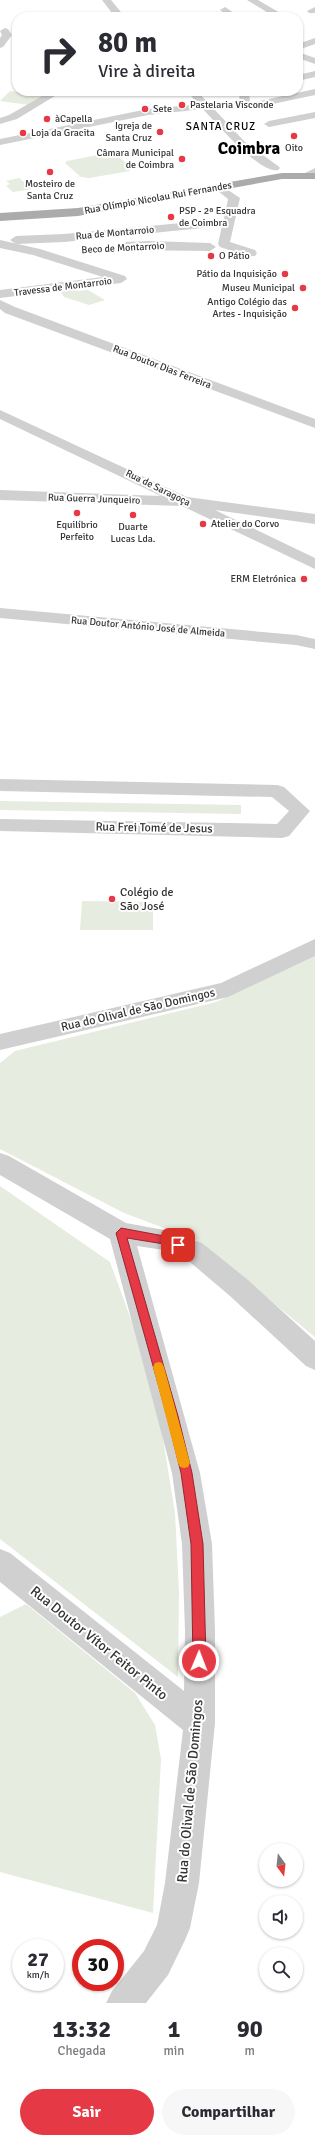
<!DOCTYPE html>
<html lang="pt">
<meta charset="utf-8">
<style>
:root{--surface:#fff;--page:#f7f7f7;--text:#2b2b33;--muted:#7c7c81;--accent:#e63946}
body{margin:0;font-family:Signika,sans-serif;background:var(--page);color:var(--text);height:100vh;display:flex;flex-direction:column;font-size:15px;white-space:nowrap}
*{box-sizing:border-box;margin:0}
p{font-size:13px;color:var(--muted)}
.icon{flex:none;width:22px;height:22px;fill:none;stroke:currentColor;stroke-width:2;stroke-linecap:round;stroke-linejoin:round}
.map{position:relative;height:2003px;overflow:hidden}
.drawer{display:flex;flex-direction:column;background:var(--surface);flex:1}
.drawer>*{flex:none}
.hud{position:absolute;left:12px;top:12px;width:291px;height:84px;border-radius:16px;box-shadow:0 1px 3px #0004;background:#fff;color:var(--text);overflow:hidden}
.needle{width:26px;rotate:165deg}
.tools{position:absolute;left:259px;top:1843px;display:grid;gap:8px}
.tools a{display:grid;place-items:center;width:44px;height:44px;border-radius:50%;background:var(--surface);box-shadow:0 1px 3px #0004;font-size:20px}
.speed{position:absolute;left:12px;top:1939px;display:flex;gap:8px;font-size:20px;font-weight:700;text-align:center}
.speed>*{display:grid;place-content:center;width:52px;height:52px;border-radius:50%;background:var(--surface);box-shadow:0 1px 3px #0004;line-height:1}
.speed small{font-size:10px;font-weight:400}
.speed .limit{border:6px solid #d22;background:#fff;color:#111}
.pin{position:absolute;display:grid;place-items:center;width:34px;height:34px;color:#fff;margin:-17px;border-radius:8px;box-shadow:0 2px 6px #0006}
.me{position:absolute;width:44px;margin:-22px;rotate:1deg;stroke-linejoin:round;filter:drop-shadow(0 0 3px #0008)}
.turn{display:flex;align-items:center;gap:14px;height:84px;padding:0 20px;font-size:18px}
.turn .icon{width:52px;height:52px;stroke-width:2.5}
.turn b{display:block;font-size:28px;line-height:34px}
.eta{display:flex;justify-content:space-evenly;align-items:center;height:68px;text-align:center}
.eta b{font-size:24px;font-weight:800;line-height:28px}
.cta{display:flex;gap:8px;margin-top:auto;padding:8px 20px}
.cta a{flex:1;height:46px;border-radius:24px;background:var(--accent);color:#fff;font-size:16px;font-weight:800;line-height:46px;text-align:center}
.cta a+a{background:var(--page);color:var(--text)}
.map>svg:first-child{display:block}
.green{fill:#e6ecdf}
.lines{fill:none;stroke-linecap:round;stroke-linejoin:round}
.minor{fill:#d0d0d0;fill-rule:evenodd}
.major{fill:#ababab;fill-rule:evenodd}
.route{fill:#e63946;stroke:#96252e}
.slow{fill:#f59e0b}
.poi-dot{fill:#e63946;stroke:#fff;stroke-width:1.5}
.labels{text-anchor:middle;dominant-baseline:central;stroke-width:4;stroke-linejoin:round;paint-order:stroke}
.far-poi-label{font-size:10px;fill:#333;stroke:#fff;text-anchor:start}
.far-street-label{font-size:10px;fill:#333;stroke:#fff}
.far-neighbourhood-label{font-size:11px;letter-spacing:1px;fill:#000;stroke:#fff}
.street-label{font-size:12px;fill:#333;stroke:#fff}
.poi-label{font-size:12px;fill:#333;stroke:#fff;text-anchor:start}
.near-street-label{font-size:14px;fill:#333;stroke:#fff}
.far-town-label{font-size:17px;font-weight:bold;fill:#000;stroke:#fff}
</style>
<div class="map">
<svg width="315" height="2003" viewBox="0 0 315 2003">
<rect width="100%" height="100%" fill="#fff"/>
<path class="green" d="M10,91L47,96L29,105L0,101Z
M108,153L115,154L132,168L129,169L130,171L89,178L81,177L65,163L67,161Z
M19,178L32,189L13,192L6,186L10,184L6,181Z
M76,289L77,291L88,290L105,300L89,305L64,297L60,291Z
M0,801L241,805V814L0,810Z
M82,901L153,902V930H80Z
M315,956V1337L196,1240L124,1213L0,1149V1063L15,1051L216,1002Z
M0,1186L110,1262L140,1344L162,1433L175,1513L179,1593L178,1677L0,1539Z
M26,1604L135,1693L155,1725L161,1759L153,1913L0,1872V1617Z"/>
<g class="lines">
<path class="minor" d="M102,0H111L125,17H115Z
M247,0H258L287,17H275Z
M225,7L240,17H229L220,10Z
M315,7V13H309L307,11Z
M5,28L8,29L12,35L3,47L0,48V38L2,35L0,31Z
M315,38V44L298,50V44Z
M298,52L315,58V64L298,58Z
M315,71V77L298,81V75Z
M315,89V95L245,110L240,107L239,91H249L250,103Z
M51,91H63L17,119L0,124V118L9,115Z
M188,91H197L245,142L278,166L280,168L278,170C261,175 215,122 203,109L148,115L0,145V139L148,109L192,105L194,100Z
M315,112V118L269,127L264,124L269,121Z
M315,168V175L307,178L301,175Z
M219,184L240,198L230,242L255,250L257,253L255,256H247L220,247L218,244L222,226L64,242L16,244L10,240L16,236L64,234L224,219L228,199L213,187Z
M0,240L40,249L125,276L127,279L121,283L0,298V290L103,277L33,255L0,248Z
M149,241L210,243L216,247L210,251L126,250L120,246L126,242Z
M0,300L15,307L315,419V428L5,313L0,309Z
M0,410L187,497L315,514V524L215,510L315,558V569L182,506L0,500V490L161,496L0,419Z
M0,608L296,635L315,639V649L296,645L0,618Z
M0,779L277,785L284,787L310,811L289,836L282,838L0,831V819L277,824L289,811L272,797L0,791Z
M315,939V956L228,997L0,1050V1034L221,983Z
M0,1153L9,1156L126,1223L164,1230L202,1243L248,1280L315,1341V1370L306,1366L230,1296L184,1257L164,1250L137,1246L200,1473L212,1544L215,1631V1723L199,1883L190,1928L185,1940L168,1975L146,2003H106L112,1991L144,1951L157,1925L165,1883L183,1730L0,1582V1549L10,1553L184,1691L185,1631L182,1544L172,1473L110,1239L0,1175Z"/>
<path class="major" d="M282,173H315V179H282L78,216L0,221V213L78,208Z"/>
</g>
<path class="route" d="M121,1228L164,1236L182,1242L184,1245L178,1249L164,1244L127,1238L178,1416L192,1473L203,1544L206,1661L204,1666L199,1668L195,1666L193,1661L191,1544L181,1473L167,1416L116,1233Z"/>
<path class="slow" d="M159,1362L162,1363L164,1367L190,1463L188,1467L184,1468L180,1467L178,1463L153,1367L155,1363Z"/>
<g class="poi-dot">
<circle cx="182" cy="105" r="4"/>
<circle cx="145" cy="109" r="4"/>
<circle cx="47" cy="119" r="4"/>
<circle cx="160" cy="132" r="4"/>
<circle cx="23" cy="133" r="4"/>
<circle cx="294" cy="136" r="4"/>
<circle cx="182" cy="159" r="4"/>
<circle cx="50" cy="172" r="4"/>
<circle cx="171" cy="217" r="4"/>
<circle cx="211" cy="256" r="4"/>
<circle cx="285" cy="274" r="4"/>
<circle cx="303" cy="288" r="4"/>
<circle cx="295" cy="308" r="4"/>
<circle cx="77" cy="513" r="4"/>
<circle cx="133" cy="515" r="4"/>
<circle cx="203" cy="524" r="4"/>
<circle cx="304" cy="579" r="4"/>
<circle cx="112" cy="899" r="4"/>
</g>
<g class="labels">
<g class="far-poi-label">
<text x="190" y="105">Pastelaria Visconde</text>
<text x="153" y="109">Sete</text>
<text x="55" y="119">àCapella</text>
<text x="152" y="126" text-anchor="end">Igreja de<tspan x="152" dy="12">Santa Cruz</tspan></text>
<text x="31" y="133">Loja da Gracita</text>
<text x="294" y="148" text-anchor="middle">Oito</text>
<text x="174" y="153" text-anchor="end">Câmara Municipal<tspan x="174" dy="12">de Coimbra</tspan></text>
<text x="50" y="184" text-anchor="middle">Mosteiro de<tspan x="50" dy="12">Santa Cruz</tspan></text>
<text x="179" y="211">PSP - 2ª Esquadra<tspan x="179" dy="12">de Coimbra</tspan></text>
<text x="219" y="256">O Pátio</text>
<text x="277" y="274" text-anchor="end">Pátio da Inquisição</text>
<text x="295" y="288" text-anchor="end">Museu Municipal</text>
<text x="287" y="302" text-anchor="end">Antigo Colégio das<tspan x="287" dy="12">Artes - Inquisição</tspan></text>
<text x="211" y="524">Atelier do Corvo</text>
<text x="77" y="525" text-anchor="middle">Equilíbrio<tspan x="77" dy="12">Perfeito</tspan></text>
<text x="133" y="527" text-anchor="middle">Duarte<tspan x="133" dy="12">Lucas Lda.</tspan></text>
<text x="296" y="579" text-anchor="end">ERM Eletrónica</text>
</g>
<g class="far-street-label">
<text transform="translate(158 198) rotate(-10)">Rua Olímpio Nicolau Rui Fernandes</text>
<text transform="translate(115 233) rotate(-5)">Rua de Montarroio</text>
<text transform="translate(123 248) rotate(-3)">Beco de Montarroio</text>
<text transform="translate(63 287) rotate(-7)">Travessa de Montarroio</text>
<text transform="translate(162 367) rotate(21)">Rua Doutor Dias Ferreira</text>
<text transform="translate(158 488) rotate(26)">Rua de Saragoça</text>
<text transform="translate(94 499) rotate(2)">Rua Guerra Junqueiro</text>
<text transform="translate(148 627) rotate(5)">Rua Doutor António José de Almeida</text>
</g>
<g class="far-neighbourhood-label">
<text x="221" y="126">SANTA CRUZ</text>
</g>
<g class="street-label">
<text transform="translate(154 828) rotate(1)">Rua Frei Tomé de Jesus</text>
<text transform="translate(138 1010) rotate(-13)">Rua do Olival de São Domingos</text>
</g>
<g class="poi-label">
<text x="120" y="892">Colégio de<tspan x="120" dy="14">São José</tspan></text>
</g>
<g class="near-street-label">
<text transform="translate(99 1643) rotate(39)">Rua Doutor Vítor Feitor Pinto</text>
<text transform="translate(190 1791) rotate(-85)">Rua do Olival de São Domingos</text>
</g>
<g class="far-town-label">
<text x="249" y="148">Coimbra</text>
</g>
</g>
</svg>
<div class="tools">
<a><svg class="needle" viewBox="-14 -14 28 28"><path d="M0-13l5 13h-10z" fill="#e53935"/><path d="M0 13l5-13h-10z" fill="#7c7c81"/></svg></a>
<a><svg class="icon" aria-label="sound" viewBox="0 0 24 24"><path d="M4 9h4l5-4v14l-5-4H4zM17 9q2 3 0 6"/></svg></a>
<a><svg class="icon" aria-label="search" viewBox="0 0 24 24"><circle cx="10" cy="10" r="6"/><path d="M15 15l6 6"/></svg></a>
</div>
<div class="speed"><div>27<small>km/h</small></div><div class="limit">30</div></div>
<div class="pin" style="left:178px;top:1245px;background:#d93025"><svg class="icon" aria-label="arrive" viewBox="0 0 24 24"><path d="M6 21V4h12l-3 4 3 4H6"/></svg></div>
<svg class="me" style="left:199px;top:1661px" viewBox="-20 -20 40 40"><circle r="17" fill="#e63946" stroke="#fff" stroke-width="3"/><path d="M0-11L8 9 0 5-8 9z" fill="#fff"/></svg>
<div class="hud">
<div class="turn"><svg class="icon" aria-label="right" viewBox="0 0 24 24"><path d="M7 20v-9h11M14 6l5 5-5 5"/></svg><div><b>80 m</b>Vire à direita</div></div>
</div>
</div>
<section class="drawer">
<div class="eta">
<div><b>13:32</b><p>Chegada</p></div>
<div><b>1</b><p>min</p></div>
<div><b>90</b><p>m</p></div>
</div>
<div class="cta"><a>Sair</a><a>Compartilhar</a></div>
</section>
